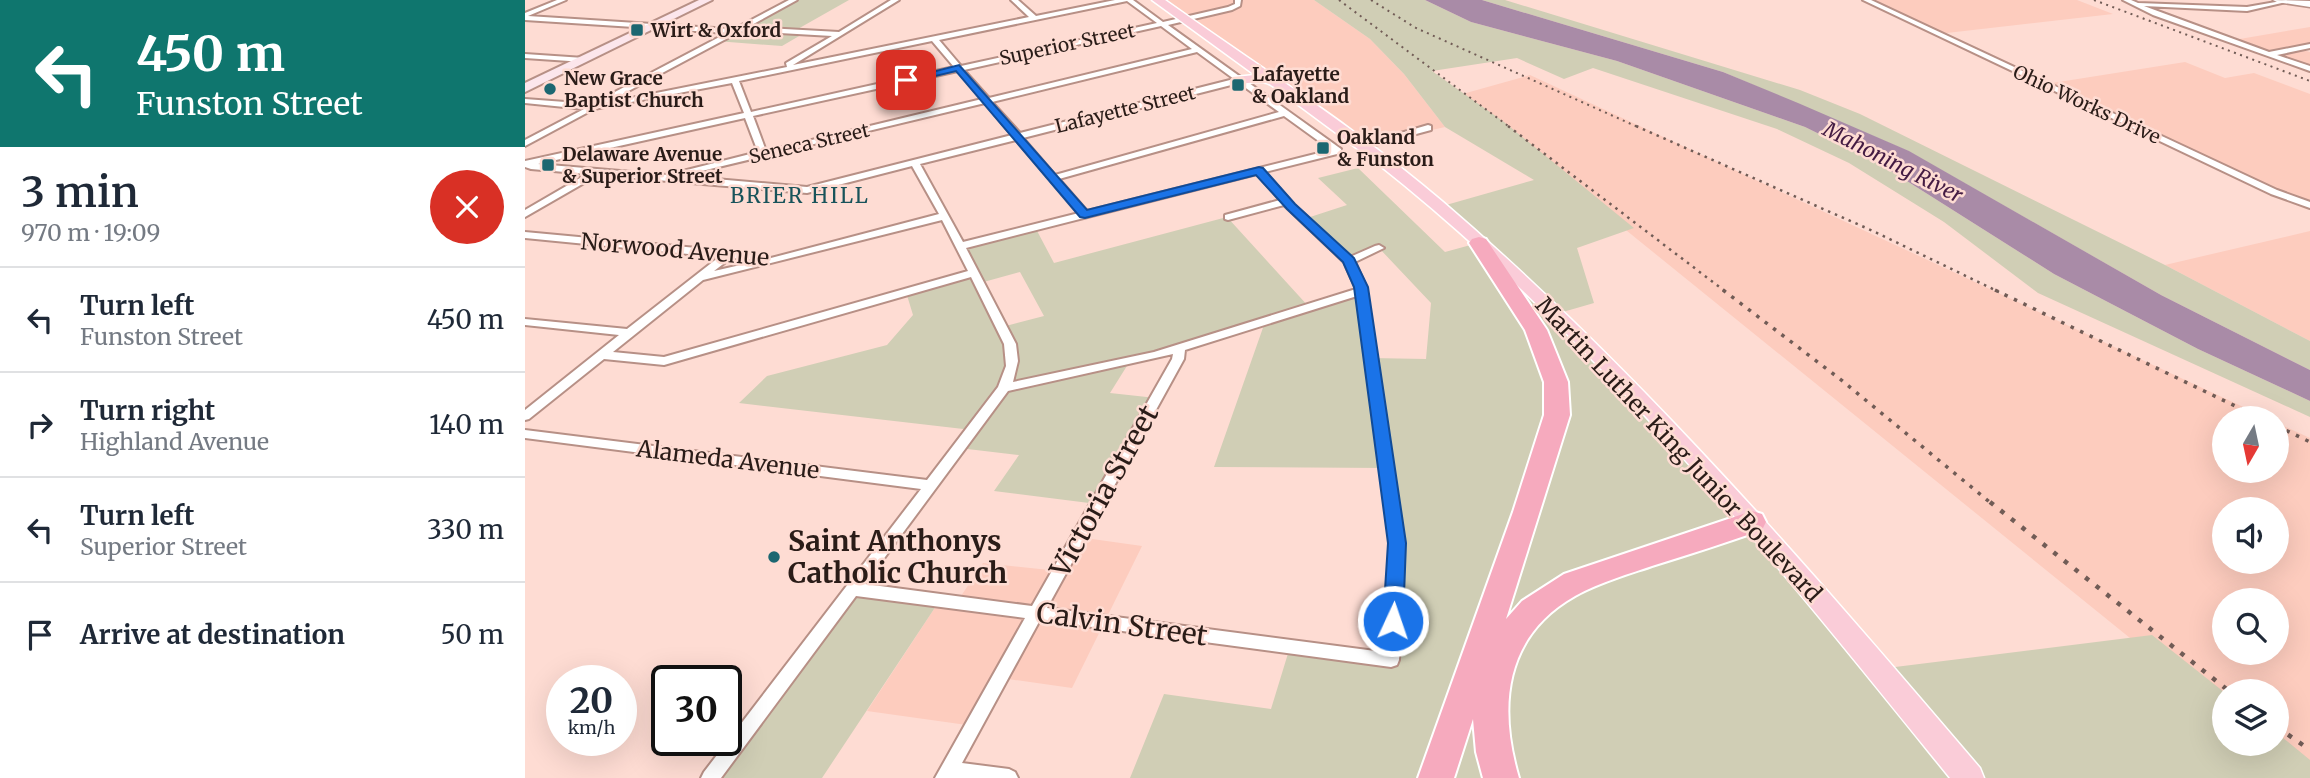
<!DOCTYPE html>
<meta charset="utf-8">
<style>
:root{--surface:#fff;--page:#f6f6f7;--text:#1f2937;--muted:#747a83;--line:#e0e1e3}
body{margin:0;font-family:Merriweather,serif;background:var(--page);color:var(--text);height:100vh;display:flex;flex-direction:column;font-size:26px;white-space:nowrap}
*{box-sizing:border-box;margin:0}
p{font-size:23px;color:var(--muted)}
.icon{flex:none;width:38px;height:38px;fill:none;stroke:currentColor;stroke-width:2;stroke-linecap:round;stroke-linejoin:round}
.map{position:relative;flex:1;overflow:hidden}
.side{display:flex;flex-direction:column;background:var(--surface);width:525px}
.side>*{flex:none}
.hud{background:#0f766e;color:#fff;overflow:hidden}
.needle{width:46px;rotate:189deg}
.buttons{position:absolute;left:1687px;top:406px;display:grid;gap:14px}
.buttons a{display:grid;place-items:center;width:77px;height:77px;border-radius:50%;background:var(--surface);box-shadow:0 7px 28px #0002;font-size:35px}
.speed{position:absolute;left:21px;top:665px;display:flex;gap:14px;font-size:35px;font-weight:700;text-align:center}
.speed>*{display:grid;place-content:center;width:91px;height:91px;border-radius:50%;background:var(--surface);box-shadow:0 7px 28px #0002;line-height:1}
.speed small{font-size:18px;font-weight:400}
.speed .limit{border:4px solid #111;border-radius:10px;background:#fff;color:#111}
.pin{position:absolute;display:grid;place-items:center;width:60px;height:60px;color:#fff;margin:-30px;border-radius:14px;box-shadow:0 4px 10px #0006}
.me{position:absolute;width:77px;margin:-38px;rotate:3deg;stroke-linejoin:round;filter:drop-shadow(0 0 5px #0008)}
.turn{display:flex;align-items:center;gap:24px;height:147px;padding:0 21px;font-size:32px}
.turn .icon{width:91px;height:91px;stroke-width:2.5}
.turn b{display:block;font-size:49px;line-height:60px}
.round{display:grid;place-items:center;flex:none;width:74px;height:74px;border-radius:37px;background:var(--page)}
.summary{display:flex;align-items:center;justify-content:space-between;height:119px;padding:0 21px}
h1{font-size:42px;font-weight:600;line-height:52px}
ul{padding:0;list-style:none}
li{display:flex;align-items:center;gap:21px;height:105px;padding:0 21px;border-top:2px solid var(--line)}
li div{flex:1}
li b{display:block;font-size:26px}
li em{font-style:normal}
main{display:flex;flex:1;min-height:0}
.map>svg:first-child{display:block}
.built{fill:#fdccbe;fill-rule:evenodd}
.green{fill:#d0ceb5;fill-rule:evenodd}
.water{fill:#a98ba7}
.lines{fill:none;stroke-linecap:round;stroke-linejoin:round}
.minor-casing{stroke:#b79086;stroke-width:4}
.tertiary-casing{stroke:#b79086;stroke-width:3}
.secondary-casing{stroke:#b79086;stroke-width:4}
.primary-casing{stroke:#fff;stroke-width:3}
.motorway-casing{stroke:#fff;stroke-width:4}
.minor{fill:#fff;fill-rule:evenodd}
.tertiary{fill:#fff;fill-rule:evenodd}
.secondary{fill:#fce6ec;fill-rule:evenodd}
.primary{fill:#faccd8;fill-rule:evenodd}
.motorway{fill:#f6aabe;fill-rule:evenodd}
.rail-far3{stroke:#715c56;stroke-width:2;stroke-dasharray:2 4.5;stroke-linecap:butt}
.rail-far2{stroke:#715c56;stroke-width:2.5;stroke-dasharray:2.5 5;stroke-linecap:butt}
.rail-far1{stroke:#715c56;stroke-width:3.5;stroke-dasharray:3.5 7;stroke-linecap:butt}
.rail{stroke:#715c56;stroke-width:4.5;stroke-dasharray:4.5 9;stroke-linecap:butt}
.route{fill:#1a73e8;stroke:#114b97;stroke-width:2}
.poi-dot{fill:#1c6771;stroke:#fedcd3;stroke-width:2.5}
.labels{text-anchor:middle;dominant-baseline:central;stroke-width:5;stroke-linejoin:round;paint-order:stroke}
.far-poi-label{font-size:19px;font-weight:bold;fill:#2a1c18;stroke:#fedcd3;text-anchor:start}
.far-street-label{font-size:19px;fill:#2a1c18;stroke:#fedcd3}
.far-water-label{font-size:21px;font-style:italic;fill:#441b43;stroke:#fedcd3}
.far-quarter-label{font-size:21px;letter-spacing:2px;fill:#18535a;stroke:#fedcd3}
.street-label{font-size:23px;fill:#2a1c18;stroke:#fedcd3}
.near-street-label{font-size:28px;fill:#2a1c18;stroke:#fedcd3}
.near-poi-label{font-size:28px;font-weight:bold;fill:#2a1c18;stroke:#fedcd3;text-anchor:start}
</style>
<main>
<section class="side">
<div class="hud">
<div class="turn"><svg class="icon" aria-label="left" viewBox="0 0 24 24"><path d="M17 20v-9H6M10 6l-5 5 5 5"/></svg><div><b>450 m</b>Funston Street</div></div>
</div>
<div class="summary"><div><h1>3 min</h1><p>970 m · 19:09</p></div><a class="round" style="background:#d93025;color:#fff"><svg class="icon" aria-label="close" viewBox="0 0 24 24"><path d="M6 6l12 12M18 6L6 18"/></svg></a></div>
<ul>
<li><svg class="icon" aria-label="left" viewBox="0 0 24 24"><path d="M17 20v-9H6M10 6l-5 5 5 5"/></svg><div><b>Turn left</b><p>Funston Street</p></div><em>450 m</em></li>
<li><svg class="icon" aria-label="right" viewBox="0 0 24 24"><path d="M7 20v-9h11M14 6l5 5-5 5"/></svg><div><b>Turn right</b><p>Highland Avenue</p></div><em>140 m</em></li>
<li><svg class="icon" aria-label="left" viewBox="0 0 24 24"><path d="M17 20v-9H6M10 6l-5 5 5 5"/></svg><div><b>Turn left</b><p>Superior Street</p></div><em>330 m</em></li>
<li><svg class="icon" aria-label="arrive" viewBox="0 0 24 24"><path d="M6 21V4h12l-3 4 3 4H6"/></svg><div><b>Arrive at destination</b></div><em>50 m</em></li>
</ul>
</section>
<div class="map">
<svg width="1785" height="778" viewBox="0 0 1785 778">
<rect width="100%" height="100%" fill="#fedcd3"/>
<path class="built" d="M633,0H789L845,39L879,74L920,127L839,145Z
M1341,0H1552L1588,14L1413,34Z
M1785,27V46L1775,49L1785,52V67L1703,41Z
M1660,62L1700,78L1729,73L1785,94V205L1766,198L1521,84Z
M1005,75L1742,418H1699V471H1752V423L1785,438V778L1752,744V691H1699V714L934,95ZM1699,509H1752V562H1699ZM1699,600H1752V653H1699Z
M1785,231V341L1640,265Z
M553,537L617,546L547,688L476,678L449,726L342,711L415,600L432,602L458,563L534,571Z"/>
<path class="green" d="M269,0H324L271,30L281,32L257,46L191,41Z
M789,0H900L946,22L1092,61L1280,127L1355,164L1529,274L1673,349L1785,401V417L1513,293L1419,222L1324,163L1252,129L1068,68L1039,79L992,58L907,71L979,122L1109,228L1052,248L1069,303L1031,314L1354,669L1627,635L1699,692V744H1752V733L1785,760V778H921L1024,409L900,778H605L639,694L746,709L765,647L865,660L872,543L861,468L689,467L740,322L605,361L585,393L631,398L572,504L469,491L494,455L434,448L447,430L214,403L242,376L362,345L388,315L381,292L449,273L436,246L510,227L529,263L702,217L784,307L836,291L846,358L901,359L906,303L854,248L824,261L779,219L822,205L793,178L833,168L920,252L953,243L914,207L1009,180L920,127L879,74L845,39ZM495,272L519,316L477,327L455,283Z
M957,0H980L1275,90L1335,114L1640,265L1785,341V370L1636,295L1383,151L1198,72Z
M328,589L415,600L297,778H185Z"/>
<path class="water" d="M900,0H957L1198,72L1273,103L1384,151L1636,295L1785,370V401L1673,349L1529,274L1355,164L1280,127L1092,61L946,22Z"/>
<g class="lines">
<defs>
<path id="minor" d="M32,0H41L3,16L205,29L211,28L264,0H272L223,27L314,32L366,0H374L268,65L504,17L486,0H493L511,16L590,0H608L638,22L703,7L710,4V0H716L715,6L707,10L643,25L816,149V153L740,172L769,205L825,257L850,246L854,245L859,248L830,262L841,287L879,543L874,660L872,665L866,667L515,620L437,763L484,769L490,772L493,778H410L500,618L331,596L196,778H176L179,772L396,489L0,438V430L402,480L473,387L481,366L479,344L446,277L139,365L79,359L4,419L0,420V410L94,335L0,325V319L102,329L194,257L0,238V232L204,251L246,258L414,214L387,166L282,193L73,175L0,217V210L62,174L6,169L0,167V161L219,113L207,83L69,109L0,146V140L59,109L0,103V99L67,104L202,33L0,20V13ZM602,1L632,23L436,66L414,40ZM636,26L667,49L464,98L439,70ZM220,31L307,36L261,63L262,67L81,103L214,32ZM407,41L429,67L226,112L214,81ZM672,52L709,79L495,133L467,102ZM433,71L457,99L241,151L228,116ZM714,83L754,112L530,175L498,138ZM460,103L487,135L282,187L156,176ZM759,116L806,150L562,211L534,179ZM220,118L233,152L142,175L13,164ZM491,140L554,213L438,242L395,164ZM732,174L755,200L700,215V219L703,220L759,205L819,262L831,289L629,352L488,382L493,361L491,344L441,248ZM417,220L443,271L139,357L88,352L178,280ZM206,258L231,260L233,261L189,271ZM832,296L865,543L858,652L522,608L659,359L660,350ZM648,354L647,359L507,606L340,584L483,391Z
M1338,0H1346L1752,190L1785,202V208L1746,194Z
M1598,0H1606L1613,3L1722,7L1762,0L1761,2L1722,11L1619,6L1744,52L1785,44V48L1752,55L1785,66V71L1628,15Z
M0,54L59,58L63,60L59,62L0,58Z
M903,125L906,126V130L839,148L835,145Z"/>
<path id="tertiary" d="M1748,0L1785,1V7L1752,2Z"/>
<path id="secondary" d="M174,0H187L0,92V83Z"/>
<path id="primary" d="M627,0H640C734,67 831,127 918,202C1116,372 1286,570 1455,768L1459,778H1425C1251,563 1071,336 853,164C826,144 799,124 772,104C763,98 752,87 742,83C733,80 720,85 710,83V77L730,75Z"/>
<path id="motorway" d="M954,237L961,239L1022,330L1043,382L1045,415L981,619L997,601L1039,574L1227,511L1237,514L1241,522L1237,530C1202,542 1166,554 1130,565C1104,574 1075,582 1050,596C979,636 973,707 994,778H958L951,752L948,719L929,778H893L988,512L1019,415V382L1000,330L944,243L947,239Z"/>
</defs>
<use href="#minor" class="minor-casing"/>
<use href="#tertiary" class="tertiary-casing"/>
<use href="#secondary" class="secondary-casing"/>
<use href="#primary" class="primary-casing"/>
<use href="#motorway" class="motorway-casing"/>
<use href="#minor" class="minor"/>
<use href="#tertiary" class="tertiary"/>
<use href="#secondary" class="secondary"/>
<use href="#primary" class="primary"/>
<use href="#motorway" class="motorway"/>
<path class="rail-far3" d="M814,0L986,128
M846,0L891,28L1115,128
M1569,0L1785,81"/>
<path class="rail-far2" d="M983,126L1201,292
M1111,126L1348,231L1474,292"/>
<path class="rail-far1" d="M1198,290L1315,379L1467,504
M1470,290L1735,418
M1752,426L1785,442"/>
<path class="rail" d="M1465,502L1704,691
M1752,727L1785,750"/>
</g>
<path class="route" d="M434,65L562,210L734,167L738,168L770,204L829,258L843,287L881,543L878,621L875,627L868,629L861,627L858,621L863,543L829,287L818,262L762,209L731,175L560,218L555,217L431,71L381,83L376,80Z"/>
<g class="poi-dot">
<rect x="105" y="23" width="14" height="14" rx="3.5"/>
<rect x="706" y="78" width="14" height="14" rx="3.5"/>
<circle cx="25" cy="89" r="7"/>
<rect x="791" y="141" width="14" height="14" rx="3.5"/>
<rect x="16" y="158" width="14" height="14" rx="3.5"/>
<circle cx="249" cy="557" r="7"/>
</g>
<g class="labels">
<g class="far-poi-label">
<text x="126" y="30">Wirt &amp; Oxford</text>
<text x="727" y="74">Lafayette<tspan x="727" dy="22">&amp; Oakland</tspan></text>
<text x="39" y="78">New Grace<tspan x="39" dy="22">Baptist Church</tspan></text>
<text x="812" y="137">Oakland<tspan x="812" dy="22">&amp; Funston</tspan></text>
<text x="37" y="154">Delaware Avenue<tspan x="37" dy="22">&amp; Superior Street</tspan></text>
</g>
<g class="far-street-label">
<text transform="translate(542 44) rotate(-12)">Superior Street</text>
<text transform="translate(1562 104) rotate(25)">Ohio Works Drive</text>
<text transform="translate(600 109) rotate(-14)">Lafayette Street</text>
<text transform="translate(284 143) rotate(-13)">Seneca Street</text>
</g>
<g class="far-water-label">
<text transform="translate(1368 162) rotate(27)">Mahoning River</text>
</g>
<g class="far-quarter-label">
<text x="275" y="195">BRIER HILL</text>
</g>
<g class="street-label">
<text transform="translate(150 249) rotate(5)">Norwood Avenue</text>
<text transform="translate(1154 449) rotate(47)">Martin Luther King Junior Boulevard</text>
<text transform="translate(203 459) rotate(7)">Alameda Avenue</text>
</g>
<g class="near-street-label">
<text transform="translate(579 491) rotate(-61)">Victoria Street</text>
<text transform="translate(597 624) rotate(8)">Calvin Street</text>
</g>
<g class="near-poi-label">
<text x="263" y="541">Saint Anthonys<tspan x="263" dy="32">Catholic Church</tspan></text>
</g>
</g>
</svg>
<div class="buttons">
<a><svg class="needle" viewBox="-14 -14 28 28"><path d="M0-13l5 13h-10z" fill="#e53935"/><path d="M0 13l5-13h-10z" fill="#747a83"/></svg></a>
<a><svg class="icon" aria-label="sound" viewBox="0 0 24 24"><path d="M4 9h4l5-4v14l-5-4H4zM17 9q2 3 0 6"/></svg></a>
<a><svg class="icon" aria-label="search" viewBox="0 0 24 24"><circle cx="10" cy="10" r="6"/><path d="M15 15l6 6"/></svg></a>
<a><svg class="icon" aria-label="layers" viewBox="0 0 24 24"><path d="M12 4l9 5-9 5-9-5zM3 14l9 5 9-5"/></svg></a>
</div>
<div class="speed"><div>20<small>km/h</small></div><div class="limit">30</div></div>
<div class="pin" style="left:381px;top:80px;background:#d93025"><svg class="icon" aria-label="arrive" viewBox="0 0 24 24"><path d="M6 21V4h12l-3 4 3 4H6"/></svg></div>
<svg class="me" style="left:868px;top:621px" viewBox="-20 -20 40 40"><circle r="17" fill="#1a73e8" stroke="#fff" stroke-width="3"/><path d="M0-11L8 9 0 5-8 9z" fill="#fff"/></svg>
</div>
</main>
